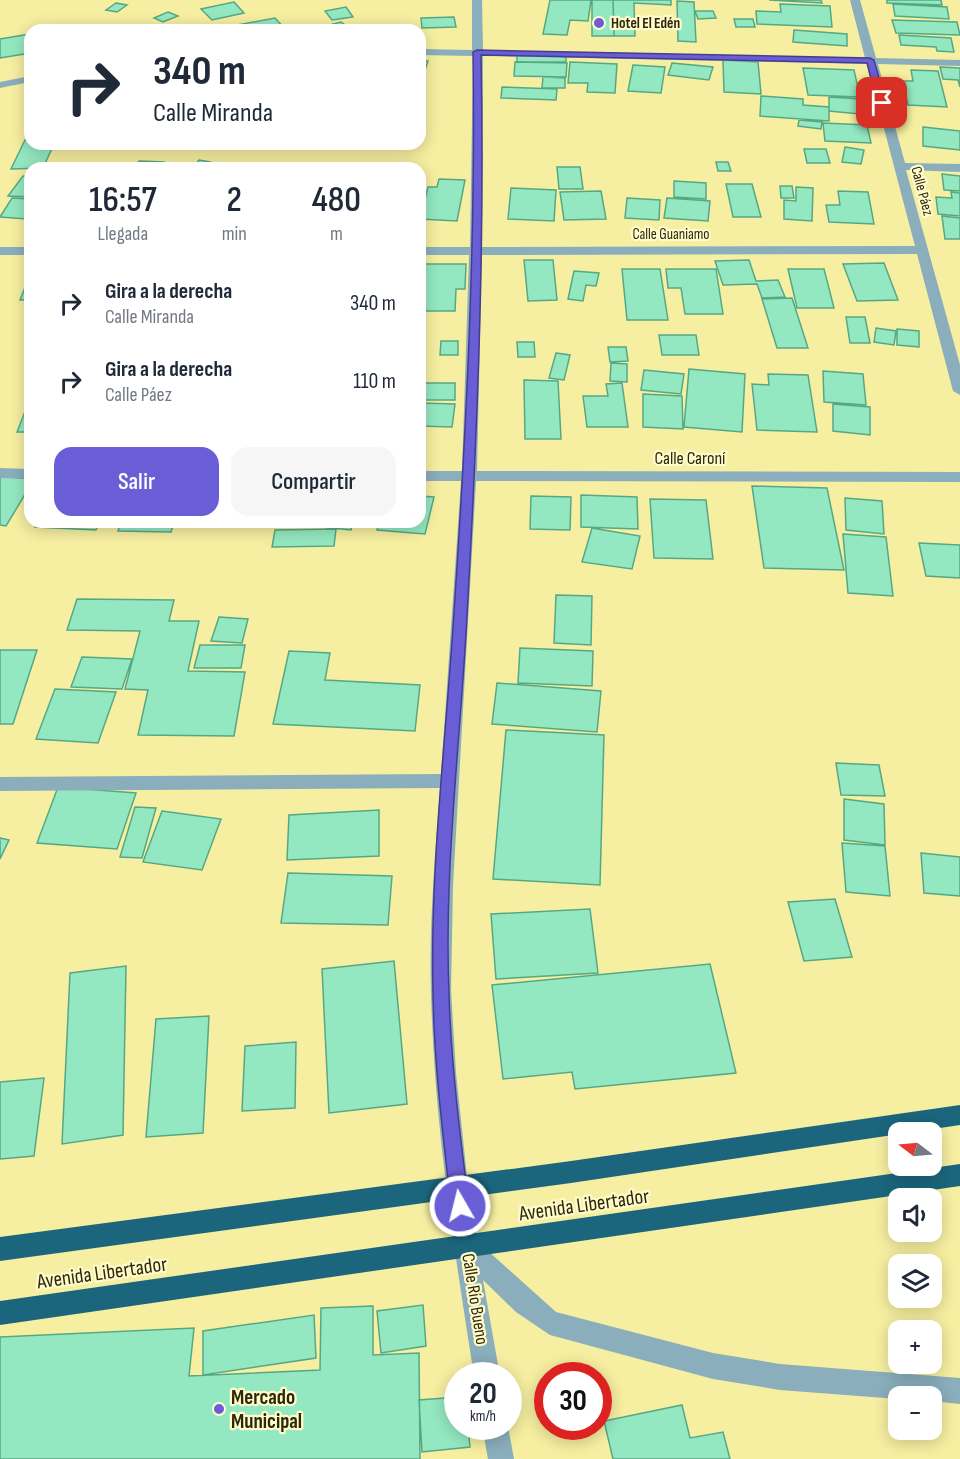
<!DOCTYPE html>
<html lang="es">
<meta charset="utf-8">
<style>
:root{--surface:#fff;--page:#f6f6f7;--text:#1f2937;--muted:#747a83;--accent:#6a5ed7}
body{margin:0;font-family:"Sofia Sans Condensed",sans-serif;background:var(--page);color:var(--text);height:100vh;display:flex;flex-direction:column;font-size:22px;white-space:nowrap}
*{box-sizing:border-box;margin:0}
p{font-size:20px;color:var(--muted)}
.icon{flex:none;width:33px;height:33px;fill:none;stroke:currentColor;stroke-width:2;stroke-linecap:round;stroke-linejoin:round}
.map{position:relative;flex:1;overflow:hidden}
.side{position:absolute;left:24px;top:162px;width:402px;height:366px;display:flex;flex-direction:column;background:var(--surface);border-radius:18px;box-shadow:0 3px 15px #0003}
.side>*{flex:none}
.banner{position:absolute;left:24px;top:24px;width:402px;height:126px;border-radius:18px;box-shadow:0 3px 15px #0003;background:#fff;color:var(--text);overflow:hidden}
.needle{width:39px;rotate:286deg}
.fabs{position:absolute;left:888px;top:1122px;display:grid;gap:12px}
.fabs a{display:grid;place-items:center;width:54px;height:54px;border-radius:12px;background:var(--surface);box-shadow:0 3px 15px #0003;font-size:30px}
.speed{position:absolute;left:444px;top:1362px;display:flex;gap:12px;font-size:30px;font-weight:700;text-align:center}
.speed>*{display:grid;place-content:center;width:78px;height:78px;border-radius:50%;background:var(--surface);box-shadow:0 3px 15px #0003;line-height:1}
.speed small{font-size:15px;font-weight:400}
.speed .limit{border:9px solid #d22;background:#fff;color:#111}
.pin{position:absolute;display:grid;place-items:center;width:51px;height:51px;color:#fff;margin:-26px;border-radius:12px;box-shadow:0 3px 9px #0006}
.me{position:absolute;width:66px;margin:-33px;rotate:352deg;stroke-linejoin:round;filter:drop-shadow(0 0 4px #0008)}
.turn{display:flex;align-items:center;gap:21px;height:126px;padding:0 30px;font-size:27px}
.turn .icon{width:78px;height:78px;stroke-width:2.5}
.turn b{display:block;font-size:42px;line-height:51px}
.eta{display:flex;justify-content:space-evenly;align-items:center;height:102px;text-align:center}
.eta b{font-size:36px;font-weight:600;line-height:42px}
.button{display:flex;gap:12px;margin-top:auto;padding:12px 30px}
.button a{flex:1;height:69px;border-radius:18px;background:var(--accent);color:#fff;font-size:24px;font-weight:600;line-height:69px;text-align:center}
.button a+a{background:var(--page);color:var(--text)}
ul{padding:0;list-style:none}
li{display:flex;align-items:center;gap:18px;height:78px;padding:0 30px}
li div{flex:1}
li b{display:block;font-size:22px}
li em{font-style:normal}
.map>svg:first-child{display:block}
.building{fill:#94e8c1;stroke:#56a884;stroke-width:1.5}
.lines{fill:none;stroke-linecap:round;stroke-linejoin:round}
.minor{fill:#8aaebc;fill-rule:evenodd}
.highway{fill:#1b667d;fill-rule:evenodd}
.route{fill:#6a5ed7;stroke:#453d8c;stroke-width:1.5}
.poi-dot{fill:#6a5ed7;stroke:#fffbcd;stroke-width:2}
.labels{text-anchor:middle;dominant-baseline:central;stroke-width:4.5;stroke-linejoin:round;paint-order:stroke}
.far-poi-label{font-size:15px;font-weight:bold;fill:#2c2908;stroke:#fffbcd;text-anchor:start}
.far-street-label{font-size:15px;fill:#2c2908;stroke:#fffbcd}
.street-label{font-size:18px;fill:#2c2908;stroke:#fffbcd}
.near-street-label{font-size:21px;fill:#2c2908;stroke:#fffbcd}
.near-poi-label{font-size:21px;font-weight:bold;fill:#2c2908;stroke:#fffbcd;text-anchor:start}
</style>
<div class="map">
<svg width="960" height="1459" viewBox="0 0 960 1459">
<rect width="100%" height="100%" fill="#f6eea0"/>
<path class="building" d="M550,0H591L588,21L570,20L567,35L543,34Z
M592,0H613L614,36H592Z
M613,0H671V5L634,3L635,36H614Z
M821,0L822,3L769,0Z
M887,0H941L942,5L887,3Z
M677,1L694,2L696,42L678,41Z
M234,2L244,13L212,20L201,9Z
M116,3L127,5L117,12L106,10Z
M780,4L830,6L832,27L757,24L756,11L781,12Z
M893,4L947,7L949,19L895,16Z
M346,7L353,17L332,20L325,11Z
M695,11H713L716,18L698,19Z
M168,12L178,16L163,22L154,18Z
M454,17L456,27L422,28L421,18Z
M275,18L286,30H235L232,26Z
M734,19H753L755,27H736Z
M892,20L957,22L960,35L896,33Z
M341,22L352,30H335L329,25Z
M794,30L847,34V46L793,42Z
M30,34V53L0,58V39Z
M899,35L951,38L954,52L937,51L936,47L901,45Z
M517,55L566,56V62H517Z
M723,60L758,62L761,94L724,92Z
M420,61H428L422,79H420Z
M515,62L567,63L566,77L514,76Z
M570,62L617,64L615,93L587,92L588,83H568Z
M672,63L713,67L709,80L668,75Z
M633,65L665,67L661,93L628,91Z
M940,67L960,68V87L958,80L943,79Z
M803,68L854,70L860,97L808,95Z
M911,70L938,71L947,107L908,105L903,81H913Z
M543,77L565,78V88H542Z
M502,87L557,89L556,100L501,98Z
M761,96L803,99V105L829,107V121L760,116Z
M829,97L860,99V114L829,111Z
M799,120L822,122L821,129L798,126Z
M823,123L867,125L871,143L825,141Z
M923,127L960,131V150L923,146Z
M25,140H30V144H54L43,168L11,169Z
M845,147L864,150L861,164L842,162Z
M804,149H826L830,163H807Z
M199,160L210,162L205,168H193Z
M139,161L164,162L162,168H136Z
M716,162H728L731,171H718Z
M557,167H580L583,189H559Z
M942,174L960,176V191L944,190Z
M23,176L30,177V197L8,196Z
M439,179L465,180L457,221L420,219L428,187H437Z
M674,181L706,183V199L674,197Z
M726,184H752L761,217H733Z
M780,186H792L794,198H781Z
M796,187L813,188L812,221L784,219V200L796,201Z
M511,188L556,190L554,221L508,219Z
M601,191L606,219L564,220L560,192Z
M838,191L868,192L874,224L829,222L826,205H840Z
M951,192L960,193V216L938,214L936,197L952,198Z
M12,198L30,199V214L27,219L0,217Z
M627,198L660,200L659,220L625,218Z
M667,198L710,201L708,221L664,218Z
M942,216L960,218V239H945Z
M524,260H553L557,300L528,301Z
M749,260L756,281L778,280L785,297L762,298L757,284L723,285L715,261Z
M884,263L898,300L857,301L843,264Z
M420,264H466L465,289H456L455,311H420Z
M622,269H660L668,320H627Z
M666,269H716L723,314H685L681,288H668Z
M788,269H824L834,308H797Z
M574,271L599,273L596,286L586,285L583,301L568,299Z
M30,275V300H20Z
M792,298L808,348H777L762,299Z
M846,317H865L870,343H850Z
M876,328L896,331L894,345L874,342Z
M897,329L919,331V347L897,345Z
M659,335H696L699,355H662Z
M441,341H458V355H440Z
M517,342H534L535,357H518Z
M608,347H626L628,361L610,362Z
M556,353L570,355L564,380L549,378Z
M611,363L627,364V382L610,381Z
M689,369L745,374L742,432L684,427Z
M644,370L684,374L681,394L641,390Z
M823,371L863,374L866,405L824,402Z
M768,374L808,375L817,432L757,430L752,384L769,385Z
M524,380L558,381L561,439H525Z
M420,383H455V400H420Z
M622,383L628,427H587L583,396H608L606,384Z
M643,394L682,396L683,429L643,427Z
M30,399V432H17Z
M420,403L455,404L452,427L420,426Z
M833,404L870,407V435L833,431Z
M0,476L30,479V486L6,526L0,525Z
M752,486L827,488L844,570L764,568Z
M581,495L637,497L638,529L581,527Z
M420,496L434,497L425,534L377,530L379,522H420Z
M531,496L571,497L570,530L530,529Z
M845,498L882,501L884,534L846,530Z
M650,499L706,500L713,559L654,558Z
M37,522H99L96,530L35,527Z
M121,522H174L171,532L118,531Z
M210,522H265L210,524Z
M270,522H353L351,530Z
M592,528L640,536L632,569L582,562Z
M336,529L334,546L272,547L275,530Z
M843,534L886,537L893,596L848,593Z
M919,543L960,545V578L926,576Z
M556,595L592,596L591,645L554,643Z
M77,599L174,600L169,621H199L188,671L245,672L234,736L138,735L148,690L125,689L140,631L67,630Z
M219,617L248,619L242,643L211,641Z
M200,645H245L241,668H194Z
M520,648L593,651L592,686L518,683Z
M0,650H37L13,724H0Z
M289,651L330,653L325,680L420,685L415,731L273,724Z
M82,657L132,659L122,689L71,687Z
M497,683L601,691L597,732L492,724Z
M55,689L116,692L98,743L36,739Z
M506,730L604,735L600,885L493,879Z
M836,763L879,765L885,796L841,795Z
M58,787L136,793L117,849L37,843Z
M844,799L884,804L885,845L844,840Z
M135,807L156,808L142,858L120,857Z
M379,810V856L287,860L289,815Z
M162,811L221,819L202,870L143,862Z
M0,838L9,840L0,859Z
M842,843L885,846L890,896L846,892Z
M921,853L960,857V896L924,893Z
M288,873L392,876L388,925L281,923Z
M835,899L852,957L804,961L788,902Z
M590,909L598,973L496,979L491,914Z
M394,961L407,1104L329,1113L322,969Z
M710,964L736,1073L575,1089L572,1072L503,1079L492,985Z
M126,966L123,1135L62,1144L70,973Z
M209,1016L203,1133L146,1137L156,1019Z
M296,1042L295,1108L242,1111L245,1046Z
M44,1078L34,1156L0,1159V1082Z
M423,1305L426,1346L381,1353L377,1311Z
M373,1306V1355L419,1353L420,1459H0V1337L194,1328L189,1376L320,1370L321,1308Z
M314,1315L316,1358L203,1375V1331Z
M458,1397V1426H468L470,1447L422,1452L419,1400Z
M682,1405L690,1438L723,1432L730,1459H613L604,1421Z"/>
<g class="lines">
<path class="minor" d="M472,0H482L483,50L865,58L850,0H860L876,58L960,60V66L878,64L905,163L960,164V172L906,170L960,365V395L953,391L917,254L482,255L477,471L960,472V482L476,481L453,886L451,990L456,1073L468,1186L477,1241L556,1312L713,1353L780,1364L960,1378V1404L932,1401V1396H898V1399L780,1390L713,1379L550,1335L516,1312L483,1280L500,1376H474C454,1248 434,1122 431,992C429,924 435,856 440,788L0,791V777L441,774L461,481H420V471H462L469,255H420V247H470L473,56L420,55V49L472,50ZM483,56L867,64L915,246L482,247Z
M30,76V82L0,88V82Z
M0,247H30V255H0Z
M0,468L30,469V479L0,478Z
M482,1426H508L514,1459H488Z"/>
<path class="highway" d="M960,1105V1125L571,1183L0,1261V1237L571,1161Z
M960,1164V1186L0,1325V1301Z"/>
</g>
<path class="route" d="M477,50L870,58L874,60L886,103L882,105L877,103L867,63L481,55C485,248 477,441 466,634C459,751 444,876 449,993C451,1064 460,1135 469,1206L466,1212L460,1215L453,1212L451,1206C443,1135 434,1064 433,992C430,871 445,748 453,627C466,436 476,244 473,52Z"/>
<g class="poi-dot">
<circle cx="599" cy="23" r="6"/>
<circle cx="219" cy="1409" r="6"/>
</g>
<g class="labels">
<g class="far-poi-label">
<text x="611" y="23">Hotel El Edén</text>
</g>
<g class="far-street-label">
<text transform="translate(922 191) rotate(75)">Calle Páez</text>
<text x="671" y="234">Calle Guaniamo</text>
</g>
<g class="street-label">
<text x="690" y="458">Calle Caroní</text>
<text transform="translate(475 1299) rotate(81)">Calle Río Bueno</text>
</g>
<g class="near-street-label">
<text transform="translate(584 1205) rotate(-8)">Avenida Libertador</text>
<text transform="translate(102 1273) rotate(-8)">Avenida Libertador</text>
</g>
<g class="near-poi-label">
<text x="231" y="1397">Mercado<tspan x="231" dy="24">Municipal</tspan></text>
</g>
</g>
</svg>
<div class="fabs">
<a><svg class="needle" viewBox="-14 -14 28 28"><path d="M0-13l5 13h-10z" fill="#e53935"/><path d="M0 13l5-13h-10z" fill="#747a83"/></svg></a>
<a><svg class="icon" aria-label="sound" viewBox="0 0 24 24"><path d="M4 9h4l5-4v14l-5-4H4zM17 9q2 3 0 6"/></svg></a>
<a><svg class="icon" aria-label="layers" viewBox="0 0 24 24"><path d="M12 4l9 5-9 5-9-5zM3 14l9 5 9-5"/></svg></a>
<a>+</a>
<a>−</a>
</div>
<div class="speed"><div>20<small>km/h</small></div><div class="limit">30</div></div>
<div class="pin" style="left:882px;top:103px;background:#d93025"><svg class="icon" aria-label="arrive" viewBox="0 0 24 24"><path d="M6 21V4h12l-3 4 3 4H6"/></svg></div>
<svg class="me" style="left:460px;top:1206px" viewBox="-20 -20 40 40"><circle r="17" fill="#6a5ed7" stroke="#fff" stroke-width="3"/><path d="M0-11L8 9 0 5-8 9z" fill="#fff"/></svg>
<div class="banner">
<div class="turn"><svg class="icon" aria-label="right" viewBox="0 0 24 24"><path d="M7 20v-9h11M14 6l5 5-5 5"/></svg><div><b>340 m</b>Calle Miranda</div></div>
</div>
<section class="side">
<div class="eta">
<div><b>16:57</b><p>Llegada</p></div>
<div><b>2</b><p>min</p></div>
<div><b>480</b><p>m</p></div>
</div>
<ul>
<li><svg class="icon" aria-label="right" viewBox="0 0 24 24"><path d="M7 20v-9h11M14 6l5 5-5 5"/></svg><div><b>Gira a la derecha</b><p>Calle Miranda</p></div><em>340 m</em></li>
<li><svg class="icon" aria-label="right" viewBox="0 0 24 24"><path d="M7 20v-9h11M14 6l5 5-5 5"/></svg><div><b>Gira a la derecha</b><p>Calle Páez</p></div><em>110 m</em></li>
</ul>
<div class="button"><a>Salir</a><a>Compartir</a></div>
</section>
</div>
